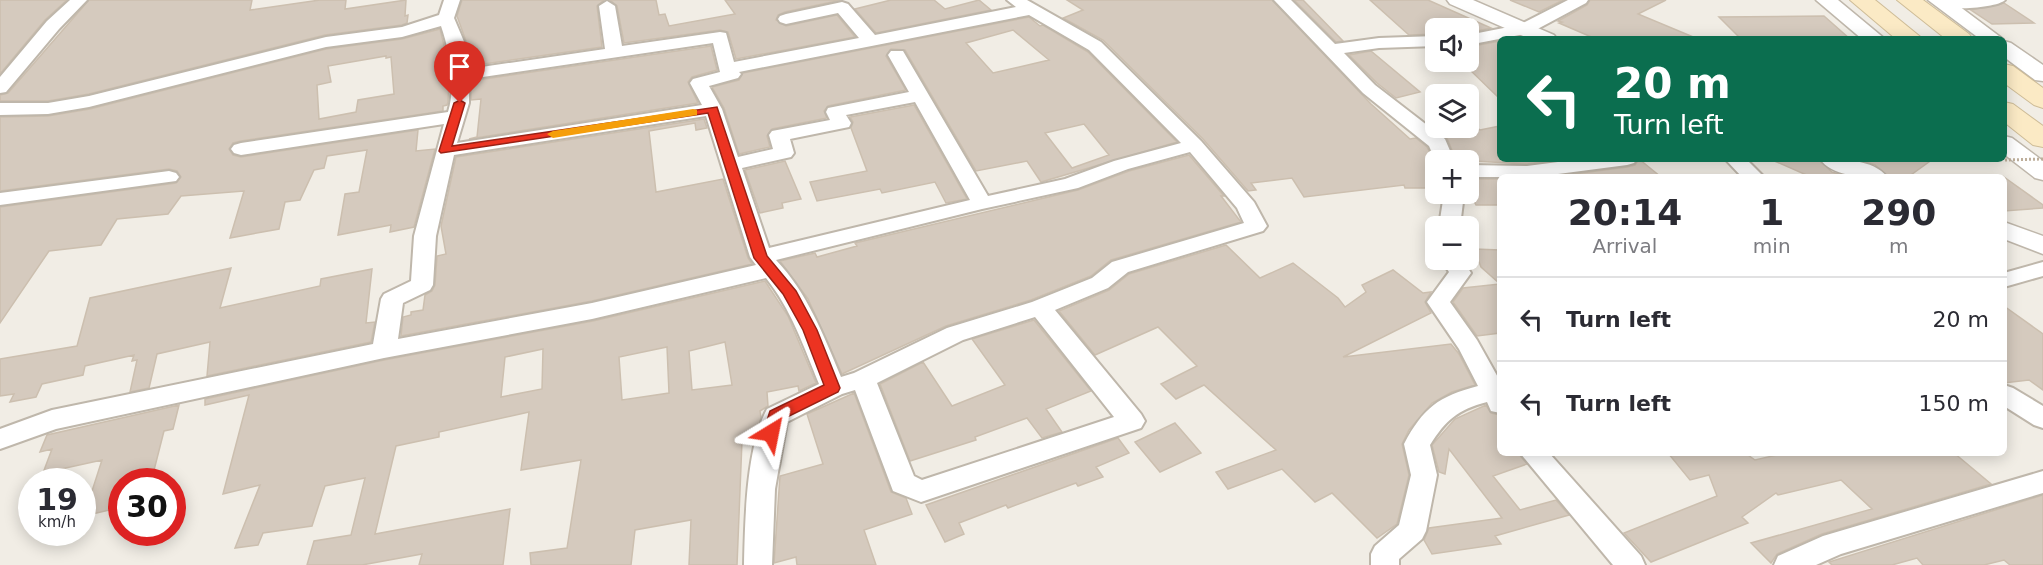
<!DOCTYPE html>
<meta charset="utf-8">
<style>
:root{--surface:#fff;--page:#f2f2f3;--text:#2b2b33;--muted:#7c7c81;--line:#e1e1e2}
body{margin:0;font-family:"DejaVu Sans",sans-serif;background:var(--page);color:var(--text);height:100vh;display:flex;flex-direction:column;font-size:22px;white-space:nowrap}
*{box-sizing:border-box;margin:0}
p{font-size:20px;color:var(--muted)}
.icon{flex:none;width:33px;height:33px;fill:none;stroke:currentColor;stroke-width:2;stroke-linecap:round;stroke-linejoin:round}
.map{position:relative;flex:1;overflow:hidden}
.side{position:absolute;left:1497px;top:174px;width:510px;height:282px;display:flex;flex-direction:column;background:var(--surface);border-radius:9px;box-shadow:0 3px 15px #0003}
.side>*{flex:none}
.top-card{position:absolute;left:1497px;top:36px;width:510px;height:126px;border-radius:9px;box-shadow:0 3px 15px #0003;background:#0b6e4f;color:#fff;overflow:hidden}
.controls{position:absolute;left:1425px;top:18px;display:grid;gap:12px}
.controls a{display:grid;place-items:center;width:54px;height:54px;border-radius:9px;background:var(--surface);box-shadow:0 3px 15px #0003;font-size:30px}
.speed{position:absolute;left:18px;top:468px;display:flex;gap:12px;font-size:30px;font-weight:700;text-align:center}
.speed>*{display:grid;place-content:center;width:78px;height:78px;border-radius:50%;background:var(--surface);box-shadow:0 3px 15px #0003;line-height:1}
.speed small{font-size:15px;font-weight:400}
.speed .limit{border:9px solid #d22;background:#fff;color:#111}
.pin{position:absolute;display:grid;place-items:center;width:51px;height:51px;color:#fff;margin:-62px -26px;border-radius:50% 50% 50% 0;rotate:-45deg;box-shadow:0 0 6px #0007}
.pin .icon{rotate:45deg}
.me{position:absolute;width:66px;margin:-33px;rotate:35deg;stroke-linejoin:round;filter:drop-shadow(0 0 4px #0008)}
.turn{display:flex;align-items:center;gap:21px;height:126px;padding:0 18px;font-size:27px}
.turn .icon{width:78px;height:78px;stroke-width:2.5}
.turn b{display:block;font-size:42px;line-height:51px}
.eta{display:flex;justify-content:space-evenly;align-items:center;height:102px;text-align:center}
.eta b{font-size:36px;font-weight:800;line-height:42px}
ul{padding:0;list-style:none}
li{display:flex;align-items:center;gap:18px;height:84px;padding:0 18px;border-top:2px solid var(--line)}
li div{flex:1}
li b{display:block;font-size:22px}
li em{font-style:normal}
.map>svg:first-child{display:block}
.building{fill:#d5cabe;stroke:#ccbfaf;stroke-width:1.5;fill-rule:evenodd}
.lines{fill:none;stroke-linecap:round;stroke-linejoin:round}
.minor-casing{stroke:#bfb7ab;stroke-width:4}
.tertiary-casing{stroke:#bfb7ab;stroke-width:3}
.secondary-casing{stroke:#cebc97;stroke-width:2}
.minor{fill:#fff;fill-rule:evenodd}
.tertiary{fill:#fff;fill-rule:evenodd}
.secondary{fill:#fbeac5;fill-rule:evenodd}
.path-bridge{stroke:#bdae9a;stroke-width:3;stroke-dasharray:2 2;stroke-linecap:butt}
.route{fill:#ec3321;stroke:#992115;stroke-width:1.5}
.slow{fill:#f59e0b}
</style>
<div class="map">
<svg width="2043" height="565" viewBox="0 0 2043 565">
<rect width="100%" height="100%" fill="#f1ede5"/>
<path class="building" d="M0,0H67L45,20L0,74Z
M89,0H252L250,10L320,0H346L345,9L406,0L405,16L408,15L407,23L402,25L325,35L89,94L48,101H0V95L8,93Z
M462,0H604L597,6L602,47L470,66L467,44L457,16Z
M610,0H656L659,15L665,14L669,26L735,14L725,0H841L785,12L778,15L776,20L786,26L837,15L855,37L736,59L728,32L720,30L624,43L617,6Z
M891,0H934L945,9L979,0L991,10L876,33L855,9Z
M1067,0H1272L1371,104L1410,139L1416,138L1427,147L1436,164V188H1405L1404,185L1304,197L1292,178L1251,183L1256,190L1248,191L1203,139L1103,40L1063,18L1083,10Z
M1294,0H1303L1343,41L1336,42Z
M1370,0H1428L1491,28L1468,33V28H1436V34L1409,35Z
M1510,0H1563L1539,12Z
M1590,0H1666L1638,14L1698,39H1596L1559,23L1562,22L1558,21L1587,5Z
M2004,3L2034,23L1992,24L1971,10Z
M1824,16L1850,39H1741L1719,17Z
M1029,17L1040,26L1043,25L1088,52L1177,142L1041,182L1027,161L976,171L905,50L891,49L886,56L906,90L828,106L824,111L827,118L772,129L767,136L770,147L739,154L724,108L712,87L739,80L743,73ZM1013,30L1049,60L993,73L966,43ZM1084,124L1109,155L1072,168L1045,133Z
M440,29L447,58L449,80L448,102L447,105L443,106V111L241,141L233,143L229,149L233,155L241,157L418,130L416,151L435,149L414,227L390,232L391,225L338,235L345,194L359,192L367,150L327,156L324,168L314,170L300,200L285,202L279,229L230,238L244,191L181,196L168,214L117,219L101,245L49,251L0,323V207L176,183L181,177L177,171L169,169L0,191V117L48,116L90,109L326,49L402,39ZM386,56V58L391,57L394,94L358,100L356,112L319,119L317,85L331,82L328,66Z
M1500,41V99L1467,67L1462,68L1455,62H1468V47Z
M711,46L717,70L692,77L688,82L698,103L469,139L477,137L481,99L471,100V81Z
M1371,51L1420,92L1396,98L1377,83L1349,55Z
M914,105L967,199L946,203L935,182L882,193L880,189L817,201L810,182L867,171L851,128L853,122L850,117Z
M704,119L707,128L696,130L695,123L649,131L656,192L723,179L748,258L752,264L592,301L401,336L403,317L411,315V312L423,310L425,295L432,291L435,285L437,256L446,254L441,226L456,157Z
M1475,126L1480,130L1500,126V159H1563L1527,164L1456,160L1447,138L1441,133Z
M1189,155L1224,196H1221L1241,222L1111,260L1091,276L1031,300L946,326L842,374L808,299L780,261L815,253L817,257L857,246L855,243L1078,190L1129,171Z
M1639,159L1661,177H1552L1627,167L1635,165Z
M1770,159H1818L1832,172L1849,177H1811Z
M1856,159H1933L1908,177H1889L1875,165Z
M785,161L801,199L782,203L783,208L760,213L745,170Z
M2004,177L2043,205V208L2004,211Z
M1468,179H1500V205H1476L1471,195H1466L1468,194Z
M1226,245L1260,278L1293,263L1338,298L1345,307L1366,292L1362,285L1393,270L1423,293L1431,292L1425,302L1431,313L1343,357L1451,344L1459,354L1475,385L1452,392L1432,403L1409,430L1402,444L1409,475L1397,524L1377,538L1332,493L1315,502L1282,469L1228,489L1216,472L1276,450L1204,385L1176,399L1161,384L1197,366L1158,327L1095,355L1059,311L1109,290L1129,274Z
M1474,249L1500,250V333L1477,336L1453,302L1463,288L1500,284L1481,267Z
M231,268L220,308L320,286L321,279L372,269L366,323L375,322L371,342L207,376L210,342L157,354L149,388L130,392L137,360L132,361L134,355L85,366L83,375L42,384L36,397L10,402L14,394L0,396V359L77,346L90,298Z
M765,281L788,316L816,383L799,391L798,386L767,392L768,406L760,411L761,418L754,439L742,441L737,565H689L691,520L635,530L631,565H531L530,553L567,548L581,460L521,470L529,412L439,432V437L396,446L375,534L510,509L503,565H419L422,554L362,565H307L314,541L351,535L365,478L325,486L312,526L263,533L258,545L235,548L260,485L223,494L249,395L205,405V399L384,360L593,321ZM725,342L732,385L692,390L689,351ZM667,347L669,393L622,400L619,357ZM543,349L542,389L501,397L505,357Z
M2004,306L2043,334V390L2029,380L2004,383Z
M1034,320L1091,391L1046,409L1062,432L1042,438L1027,418L975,437L976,440L910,461L880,384L923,362L952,406L1005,385L972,339Z
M854,393L891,492L906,498L912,514L864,530L876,565H797L796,557L774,563L780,476L823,464L807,414Z
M179,405L173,429L164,431L151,482H122V507L84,516L102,460L43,473L52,449L40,452L47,435Z
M1486,405L1491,413L1500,415V453H1518L1527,464L1493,476L1520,510L1556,500L1569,515L1495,536L1501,544L1432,554L1424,540L1429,528L1502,518L1449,449L1445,474L1439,472L1432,445L1455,419Z
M1175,423L1201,453L1160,472L1135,442Z
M1118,438L1129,453L1096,467L1103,477L1078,486L1076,483L1008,508L1006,505L959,523L964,534L945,542L926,505Z
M1668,453H1745L1755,460L1786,453H1954L1991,484L1822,534L1777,554L1771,563L1751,543L1872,509L1841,480L1778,495L1776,493L1742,517L1748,523L1651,562L1624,533L1717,496L1709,475L1690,480Z
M2043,495V565H2010L2004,560L1984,565H1923L1917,558L1892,565H1832L1829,562Z"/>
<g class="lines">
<defs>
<path id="minor" d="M70,0H87L59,29L6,92L0,93V77L47,21Z
M444,0H460L454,18L465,44L468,69L605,49L599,6L607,1L615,6L622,46L720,32L726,33L734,62L859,38L838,13L786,24L780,22L778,19L780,16L786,14L842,2L848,4L875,35L1016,7L1007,0H1027L1101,42L1201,141L1254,202L1267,226L1263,231L1128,272L1108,288L1055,310L1141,414L1145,421L1141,428L921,502L893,491L855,390L842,394L787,422L775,489L772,565H744C745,521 746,448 767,409L819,384C804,347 791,309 766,278L592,319L384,358L56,429L0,449V429L52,410L373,344L381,299L384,294L411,281L414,236L444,124L241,155L234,153L231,149L234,145L241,143L448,112C456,86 450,52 441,26L402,37L326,47L89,107L48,114L0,115V103H48L89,96L326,37L402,27L439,15ZM1029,15L1089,50L1181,143L1114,161L1065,179L988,196L903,51H891L888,55L909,92L828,108L826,112L830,120L772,131L769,135L773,149L738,157L722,109L709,86L738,78L741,74L739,72ZM713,43L720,72L693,79L690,83L702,105L457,143L469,103V79ZM915,102L970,200L769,248L742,168L791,157L794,153L790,139L849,127L851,123L846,115ZM706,116L750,257L756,265L592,303L398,339L403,303L430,290L433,285L436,236L454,155ZM1190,152L1237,208L1244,223L1112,262L1092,278L1032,302L947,328L854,373L841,377C824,336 807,292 776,260L982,209L1078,188L1128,169ZM1035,317L1114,417L922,480L914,476L877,383L963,340Z
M1274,0H1291L1335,44L1379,38L1436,36V46L1379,48L1344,53L1375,85L1445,139L1454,160L1436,162L1429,146L1363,93Z
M1568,0H1588L1586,3L1530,33L1468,45V35L1519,25Z
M1941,0H2005C1998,8 1942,12 1936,4Z
M1581,159H1637L1634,163L1627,165L1535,177H1468V165L1527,166Z
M1725,159H1746L1764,177H1742Z
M169,171L176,173L179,177L176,181L0,205V193Z
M1444,194H1464L1460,226H1439Z
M1441,260H1463L1471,273L1450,302L1477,340L1500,381V413L1491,411L1487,402C1457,410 1446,420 1430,445L1437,475L1426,531L1422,539L1399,559V565H1371V554L1375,546L1399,525L1411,475L1404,444C1423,408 1439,396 1478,386L1459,349L1427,302L1449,272Z
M2043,262V276L2004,287V273Z
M2004,385L2013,388L2043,406V428L2034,425L2004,406Z
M1520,453H1549L1641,556L1645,565H1613Z
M2043,471V493L1841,554L1816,565H1774L1778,556L1823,536Z"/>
<path id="tertiary" d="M1447,0H1473L1554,35L1557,39H1530L1450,4Z
M1816,0H1838L1885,39H1862Z
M1928,0H1951L2003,39H1980Z
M2004,41L2011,43L2043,65V81L2035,80L2004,57Z
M2004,136L2012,138L2043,161V180L2035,178L2004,154Z
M1820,159C1840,159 1874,159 1887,177C1867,177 1833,178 1820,159Z
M2004,222L2043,236V254L2004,239Z"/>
<path id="secondary" d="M1850,0H1875L1923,39H1896Z
M1897,0H1923L1969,34L1973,39H1946Z
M2004,64L2013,66L2043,88V108L2034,105L2004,83Z
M2004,102L2013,104L2043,126V147L2033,145L2004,122Z"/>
</defs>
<use href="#minor" class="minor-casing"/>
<use href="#tertiary" class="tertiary-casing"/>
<use href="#secondary" class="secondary-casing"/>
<use href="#minor" class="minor"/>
<use href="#tertiary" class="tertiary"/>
<use href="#secondary" class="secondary"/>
<path class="path-bridge" d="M2005,160L2043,159"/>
</g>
<path class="route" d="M460,100L465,103L452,146L717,107L767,256L796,291L817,330L840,388L838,392L783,419L776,437H765L763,433L770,411L824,385L803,330L783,294L754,258L708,113L441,153L439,151L454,103Z"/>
<path class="slow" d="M693,109L697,110V115L553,138L547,134L553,131Z"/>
</svg>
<div class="controls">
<a><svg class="icon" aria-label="sound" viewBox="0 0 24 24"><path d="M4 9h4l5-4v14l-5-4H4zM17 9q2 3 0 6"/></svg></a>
<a><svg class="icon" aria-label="layers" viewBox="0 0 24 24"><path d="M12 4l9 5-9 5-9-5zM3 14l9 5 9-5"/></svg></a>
<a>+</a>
<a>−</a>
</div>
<div class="speed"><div>19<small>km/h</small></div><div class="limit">30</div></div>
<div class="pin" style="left:460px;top:103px;background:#d93025"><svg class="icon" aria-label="arrive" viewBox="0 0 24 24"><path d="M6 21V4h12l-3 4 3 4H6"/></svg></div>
<svg class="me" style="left:771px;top:433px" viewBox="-20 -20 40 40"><path d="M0-17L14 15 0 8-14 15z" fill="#ec3321" stroke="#fff" stroke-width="4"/></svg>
<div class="top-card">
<div class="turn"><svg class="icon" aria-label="left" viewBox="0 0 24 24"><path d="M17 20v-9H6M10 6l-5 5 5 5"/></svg><div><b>20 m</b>Turn left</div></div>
</div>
<section class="side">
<div class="eta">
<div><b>20:14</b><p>Arrival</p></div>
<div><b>1</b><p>min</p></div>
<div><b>290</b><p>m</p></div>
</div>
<ul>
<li><svg class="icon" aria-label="left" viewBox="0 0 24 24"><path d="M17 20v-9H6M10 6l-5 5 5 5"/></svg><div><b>Turn left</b></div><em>20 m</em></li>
<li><svg class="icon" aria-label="left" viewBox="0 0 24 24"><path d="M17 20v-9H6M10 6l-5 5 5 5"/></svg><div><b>Turn left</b></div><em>150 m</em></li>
</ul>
</section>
</div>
